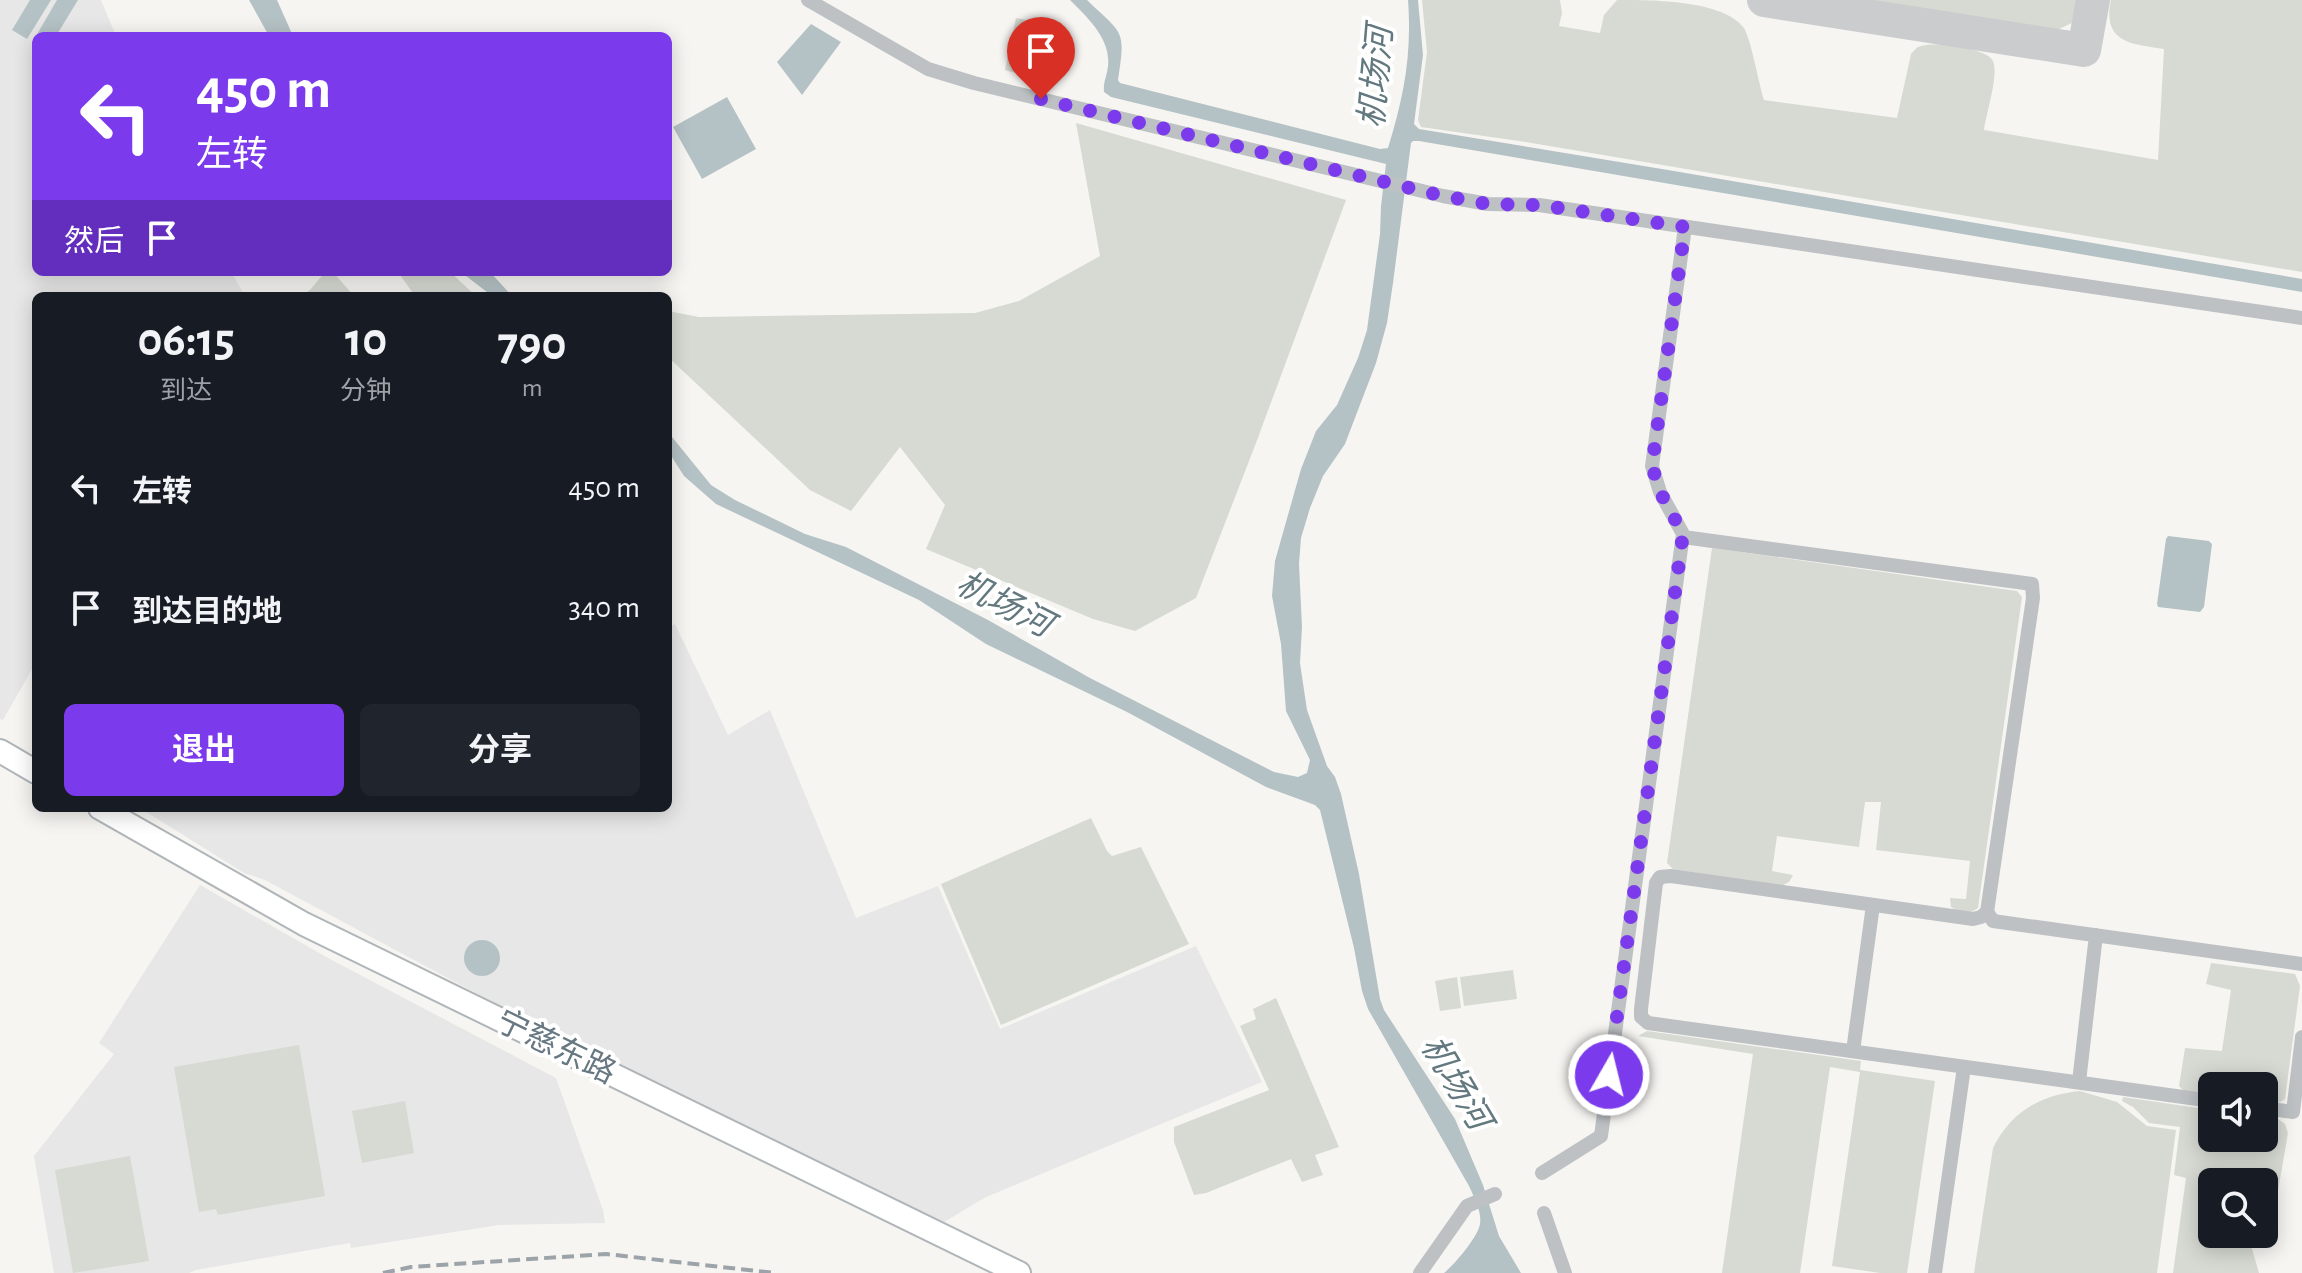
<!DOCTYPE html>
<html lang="zh">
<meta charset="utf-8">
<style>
:root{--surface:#171b24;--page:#20242c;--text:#f1f3f6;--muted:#9ea1a6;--accent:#7c3aed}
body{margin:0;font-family:"Alegreya Sans","Noto Sans SC",sans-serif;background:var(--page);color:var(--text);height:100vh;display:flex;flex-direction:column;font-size:30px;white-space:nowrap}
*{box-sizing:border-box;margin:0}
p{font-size:26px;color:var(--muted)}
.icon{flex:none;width:44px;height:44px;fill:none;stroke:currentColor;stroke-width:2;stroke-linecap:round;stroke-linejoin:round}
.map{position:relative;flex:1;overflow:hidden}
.details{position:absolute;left:32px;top:292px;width:640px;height:520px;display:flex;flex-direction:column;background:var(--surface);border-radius:12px;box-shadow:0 4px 20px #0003}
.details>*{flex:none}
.banner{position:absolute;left:32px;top:32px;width:640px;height:244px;border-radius:12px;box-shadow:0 4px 20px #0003;background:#7c3aed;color:#fff;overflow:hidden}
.tools{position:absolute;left:2198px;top:1072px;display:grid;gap:16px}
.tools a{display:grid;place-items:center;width:80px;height:80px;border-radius:12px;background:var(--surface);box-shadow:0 4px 20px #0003;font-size:40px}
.pin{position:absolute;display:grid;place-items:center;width:68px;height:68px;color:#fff;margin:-82px -34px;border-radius:50% 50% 50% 0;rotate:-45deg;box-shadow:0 0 8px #0007}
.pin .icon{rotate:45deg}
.me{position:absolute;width:88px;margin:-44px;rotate:8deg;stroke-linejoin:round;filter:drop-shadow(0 0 6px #0008)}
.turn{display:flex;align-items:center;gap:28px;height:168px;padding:0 32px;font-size:36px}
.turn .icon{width:104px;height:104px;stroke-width:2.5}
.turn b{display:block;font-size:56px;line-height:68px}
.then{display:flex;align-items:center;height:76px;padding:0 32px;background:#0003;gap:16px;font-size:30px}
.eta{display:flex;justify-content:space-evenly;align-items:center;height:136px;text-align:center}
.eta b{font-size:48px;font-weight:700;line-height:56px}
.action{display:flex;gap:16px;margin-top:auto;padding:16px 32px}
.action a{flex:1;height:92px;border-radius:12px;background:var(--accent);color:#fff;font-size:32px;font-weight:700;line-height:92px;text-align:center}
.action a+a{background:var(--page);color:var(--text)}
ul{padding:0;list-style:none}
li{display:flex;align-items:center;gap:24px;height:120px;padding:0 32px}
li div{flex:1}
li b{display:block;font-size:30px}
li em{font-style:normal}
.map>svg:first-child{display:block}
.built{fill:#e6e7e6}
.green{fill:#d6dad2}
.water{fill:#b5c2c5}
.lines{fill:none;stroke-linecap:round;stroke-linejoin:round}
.taxiway{stroke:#caccce;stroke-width:34}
.secondary-casing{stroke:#afb5b9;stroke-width:26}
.minor{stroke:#bdc1c4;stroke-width:14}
.secondary{stroke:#fff;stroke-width:22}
.rail{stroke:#9da4a9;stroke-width:4;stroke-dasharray:12 6;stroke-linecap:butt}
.route{stroke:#7c3aed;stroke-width:14;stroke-dasharray:0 25.2}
.labels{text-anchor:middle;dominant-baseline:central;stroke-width:8;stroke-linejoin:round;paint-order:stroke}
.street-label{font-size:32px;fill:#677882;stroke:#fff}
.water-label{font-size:34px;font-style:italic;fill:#63797f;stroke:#fff}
</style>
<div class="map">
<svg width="2302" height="1273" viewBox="0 0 2302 1273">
<rect width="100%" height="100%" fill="#f6f5f2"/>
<path class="built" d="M0,0H101L116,36H36V272H231L245,296H36V662L3,720L0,719Z
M675,624L728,735L770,710L856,918L938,886L1000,1029L1196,946L1262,1082L986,1197L944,1222L574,1046L265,880L244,873L140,808H668V627Z
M200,885L328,958L556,1078L603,1210L605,1223L499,1225L351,1248L350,1243L196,1270L189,1273H54L34,1156L114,1054L99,1043Z"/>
<path class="green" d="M1422,0H1560L1562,13L1559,26L1600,33L1604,15L1617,0C1653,0 1723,0 1744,28C1752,43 1758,81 1764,100L1897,118L1911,54C1915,50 1916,47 1921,46C1933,41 1988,48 1993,61C1999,76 1986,113 1984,130L2158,160L2164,49C2131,44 2102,43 2111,0H2302V272L1519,141L1421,127L1418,120L1427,52Z
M1873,0H2084V3L2076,21L2057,30L1881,3Z
M1016,18L1047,24L1036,79L1005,70Z
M1076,123L1346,200L1256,443L1196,598L1135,631L1093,619L926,549L945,505L900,447L851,511L810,490L668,357V311L699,317L975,313L1019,301L1100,256Z
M325,272H333L354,296H300L310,290Z
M398,272H450L476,296H415Z
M1712,548L2017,591L2022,597L1978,908C1968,915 1961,913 1951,907L1950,898L1966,899L1970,861L1876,850L1881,802H1865L1859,847L1777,836L1772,871L1793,875L1789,882L1781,886L1673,869L1667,863Z
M1091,818L1107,851L1112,856L1141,847L1189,944L1001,1025L941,884Z
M2211,963L2295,974L2300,986L2285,1099C2278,1104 2273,1105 2264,1103V1086H2212V1096L2184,1091L2179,1086L2185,1048L2222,1051L2231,990L2206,984Z
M1513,970L1517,999L1464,1006L1460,977Z
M1457,977L1461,1008L1440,1011L1435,981Z
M1276,998L1339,1147L1315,1155L1323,1175L1302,1182L1291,1159L1206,1193L1194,1195L1174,1142V1127L1269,1090L1240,1026L1256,1019L1253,1009Z
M1647,1031L1861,1061L1860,1070L1935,1081L1907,1273H1880L1832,1266L1860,1072L1830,1067L1800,1273H1722L1753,1054L1638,1036Z
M299,1045L325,1196L218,1215L216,1209L199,1212L174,1067Z
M2080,1091L2117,1102L2147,1126L2176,1130L2157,1273H1974L1993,1148C2011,1112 2040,1095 2080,1091Z
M2123,1097L2212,1110V1138H2264V1117L2278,1119L2285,1124L2288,1133L2278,1191L2264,1210V1182H2212V1234H2252L2250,1242L2259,1273H2173L2186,1178L2174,1175L2180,1127L2149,1123L2133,1107L2122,1101Z
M405,1101L414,1153L362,1163L352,1111Z
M130,1156L149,1261L73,1273L55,1170Z"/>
<path class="water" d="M30,0H51L27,39L12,30Z
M57,0H78L56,36H36V45L32,43Z
M249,0H277L293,36H269Z
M1070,0H1087C1123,35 1126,28 1118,80L1120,83L1380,149L1388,148C1404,96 1412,55 1408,0H1418L1423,55L1414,124L1419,129L1674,171L2302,279V292L1419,141H1413L1411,143L1393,283L1387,323L1376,363L1345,444L1323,476L1310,508L1301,538L1299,564L1302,627L1300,663L1304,690L1307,710L1327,766L1335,777L1341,794L1359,874L1380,999L1384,1010L1455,1119L1483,1185L1499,1236L1521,1273H1444C1454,1265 1478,1237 1480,1224C1482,1212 1474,1197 1469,1186L1368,1009L1362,991L1354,948L1320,810L1315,805L1266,787L1127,712L986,644L919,600L716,504L684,476L668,451V432L711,485L735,500L805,534L846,547L988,620L1090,678L1274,772L1298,777L1307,773L1310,760L1286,711L1281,644L1272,596L1275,561L1301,469L1316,431L1337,405L1358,358L1367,330L1380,234L1381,206L1386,164L1111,97L1104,92C1103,82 1107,76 1108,66C1111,39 1087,17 1070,0Z
M811,24L841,42L802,95L777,62Z
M727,97L756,149L702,179L673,127Z
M461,272H490L512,296H492Z
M2168,536L2209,541L2212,544L2204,607L2200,612L2158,607L2157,604L2166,539Z
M464 958a18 18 0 1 1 36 0a18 18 0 1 1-36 0Z"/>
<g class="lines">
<path class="taxiway" d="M1764,0L2084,50L2093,0"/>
<defs>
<path id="secondary" d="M0,751L36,772
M100,808L304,924L1019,1273"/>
</defs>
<use href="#secondary" class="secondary-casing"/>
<path class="minor" d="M808,0L928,69L974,83L1443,196L1488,204L1539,205L2302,318
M1683,537L2032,584L2033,598L1987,912L1993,921L2302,964
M1987,912L1981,917L1973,919L1671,876L1660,877L1656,883L1641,1009V1017L1648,1023L2212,1101
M1853,1051L1873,905
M2079,1082L2096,935
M2264,1108L2293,1112L2302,1037
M1542,1173L1601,1136L1683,534L1660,492L1652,466L1685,227
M1544,1213L1565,1273
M1420,1273L1467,1206L1495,1194
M1935,1273L1964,1067"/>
<use href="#secondary" class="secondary"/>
<path class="rail" d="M383,1273L411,1267L606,1254L775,1273"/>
</g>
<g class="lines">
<path class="route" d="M1041,99L1443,196L1488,204L1539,205L1685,227L1652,466L1660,492L1683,534L1609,1075"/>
</g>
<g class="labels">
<g class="street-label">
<text transform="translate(556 1047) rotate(26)">宁慈东路</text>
</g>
<g class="water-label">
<text transform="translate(1377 77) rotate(-85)">机场河</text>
<text transform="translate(1004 605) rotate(27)">机场河</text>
<text transform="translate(1455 1083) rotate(59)">机场河</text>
</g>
</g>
</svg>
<div class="tools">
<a><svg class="icon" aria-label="sound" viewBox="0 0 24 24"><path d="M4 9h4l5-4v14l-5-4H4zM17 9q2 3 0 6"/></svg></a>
<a><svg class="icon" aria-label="search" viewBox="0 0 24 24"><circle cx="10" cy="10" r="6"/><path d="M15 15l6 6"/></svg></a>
</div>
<div class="pin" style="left:1041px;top:99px;background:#d93025"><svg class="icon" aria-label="arrive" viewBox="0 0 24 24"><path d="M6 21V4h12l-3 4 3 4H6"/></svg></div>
<svg class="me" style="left:1609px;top:1075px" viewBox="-20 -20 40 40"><circle r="17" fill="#7c3aed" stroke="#fff" stroke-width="3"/><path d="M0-11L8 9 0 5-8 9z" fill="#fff"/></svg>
<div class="banner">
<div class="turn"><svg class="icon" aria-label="left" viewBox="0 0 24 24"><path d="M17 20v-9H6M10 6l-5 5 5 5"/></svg><div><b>450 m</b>左转</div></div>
<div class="then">然后<svg class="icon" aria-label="arrive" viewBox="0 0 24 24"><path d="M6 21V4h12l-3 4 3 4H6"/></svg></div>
</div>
<section class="details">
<div class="eta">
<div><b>06:15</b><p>到达</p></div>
<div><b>10</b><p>分钟</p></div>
<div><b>790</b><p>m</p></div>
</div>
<ul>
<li><svg class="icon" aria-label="left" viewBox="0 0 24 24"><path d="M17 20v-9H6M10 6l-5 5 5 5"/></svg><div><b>左转</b></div><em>450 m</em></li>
<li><svg class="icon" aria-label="arrive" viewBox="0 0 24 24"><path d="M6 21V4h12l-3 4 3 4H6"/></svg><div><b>到达目的地</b></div><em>340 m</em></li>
</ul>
<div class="action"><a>退出</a><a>分享</a></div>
</section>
</div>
